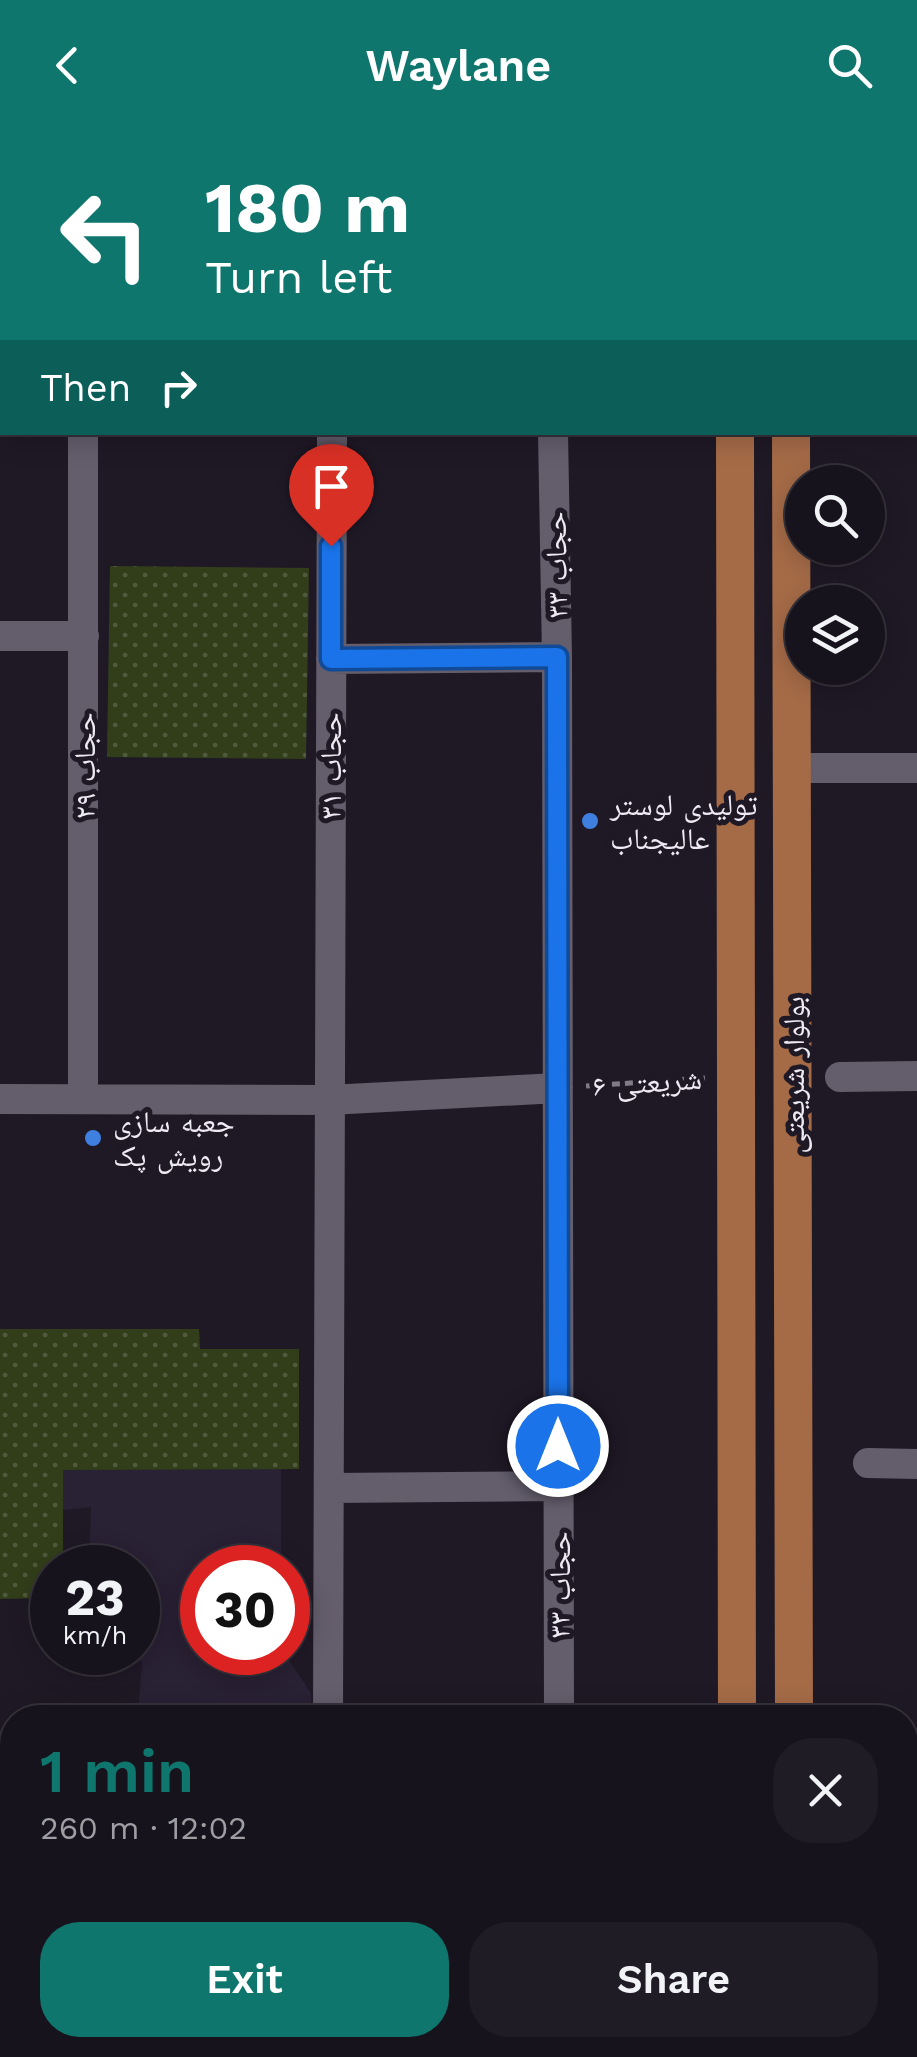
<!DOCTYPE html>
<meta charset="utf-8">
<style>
:root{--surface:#17131c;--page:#201c25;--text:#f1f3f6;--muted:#9e9ea3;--line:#36323b;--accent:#0f766e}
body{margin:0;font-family:"Work Sans","Noto Naskh Arabic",sans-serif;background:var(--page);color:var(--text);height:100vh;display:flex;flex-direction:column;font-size:38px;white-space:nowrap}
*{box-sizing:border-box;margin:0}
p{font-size:32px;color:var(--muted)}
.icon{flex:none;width:55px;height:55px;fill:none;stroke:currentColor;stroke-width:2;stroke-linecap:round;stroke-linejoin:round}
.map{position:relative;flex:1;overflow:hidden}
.side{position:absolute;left:0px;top:1575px;width:918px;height:352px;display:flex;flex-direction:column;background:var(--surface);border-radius:40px 40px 0 0;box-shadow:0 5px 25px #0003,0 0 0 2px var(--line)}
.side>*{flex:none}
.guide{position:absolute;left:0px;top:0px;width:918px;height:305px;box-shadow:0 5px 25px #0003,0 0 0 2px var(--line);background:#0f766e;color:#fff;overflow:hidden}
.buttons{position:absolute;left:785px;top:335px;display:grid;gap:20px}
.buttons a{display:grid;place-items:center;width:100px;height:100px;border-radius:50%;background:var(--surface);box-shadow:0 5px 25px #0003,0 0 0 2px var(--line);font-size:50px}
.speed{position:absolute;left:30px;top:1415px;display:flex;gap:20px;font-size:50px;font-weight:700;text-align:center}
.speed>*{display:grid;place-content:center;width:130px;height:130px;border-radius:50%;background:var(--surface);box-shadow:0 5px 25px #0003,0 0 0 2px var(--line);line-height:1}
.speed small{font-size:25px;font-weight:400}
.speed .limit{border:15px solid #d22;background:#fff;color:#111}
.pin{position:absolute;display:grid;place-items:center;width:85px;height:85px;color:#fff;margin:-102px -42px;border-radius:50% 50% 50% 0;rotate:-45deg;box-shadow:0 0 10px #0007}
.pin .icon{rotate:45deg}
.me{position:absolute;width:110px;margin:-55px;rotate:0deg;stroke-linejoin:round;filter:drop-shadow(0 0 8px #0008)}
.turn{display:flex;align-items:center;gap:35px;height:210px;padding:0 40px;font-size:45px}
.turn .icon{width:130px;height:130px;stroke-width:2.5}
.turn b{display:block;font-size:70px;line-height:85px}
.then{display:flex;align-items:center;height:95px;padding:0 40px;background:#0003;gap:20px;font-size:38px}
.round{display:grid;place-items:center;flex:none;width:105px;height:105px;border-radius:40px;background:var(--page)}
.head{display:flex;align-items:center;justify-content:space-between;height:170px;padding:0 40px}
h1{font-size:60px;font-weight:600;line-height:75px;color:var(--accent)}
.cta{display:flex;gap:20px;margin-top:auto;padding:20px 40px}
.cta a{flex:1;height:115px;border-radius:40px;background:var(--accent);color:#fff;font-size:40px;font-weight:600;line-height:115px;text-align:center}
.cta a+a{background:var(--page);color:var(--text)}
header{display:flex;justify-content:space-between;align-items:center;height:130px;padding:0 40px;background:var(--accent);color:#fff;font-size:45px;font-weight:600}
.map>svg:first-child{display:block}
.built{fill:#292134}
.park{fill:url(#park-dots)}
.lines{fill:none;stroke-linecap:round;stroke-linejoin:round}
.path{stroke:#807b86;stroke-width:5;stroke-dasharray:8 5;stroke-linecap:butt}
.minor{stroke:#635d6c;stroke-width:30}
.major{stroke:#a56b47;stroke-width:38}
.route-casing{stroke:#114b97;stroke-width:25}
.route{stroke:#1a73e8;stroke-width:18}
.shop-dot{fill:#3f7fe0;stroke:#1f1926;stroke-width:4}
.labels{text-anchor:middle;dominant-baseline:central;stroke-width:10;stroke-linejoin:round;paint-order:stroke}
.street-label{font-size:30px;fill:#eeeaf3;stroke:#1f1926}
.poi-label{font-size:30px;fill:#eeeaf3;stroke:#1f1926;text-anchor:start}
</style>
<header><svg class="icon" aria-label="back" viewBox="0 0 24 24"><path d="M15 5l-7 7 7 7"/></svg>Waylane<svg class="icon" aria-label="search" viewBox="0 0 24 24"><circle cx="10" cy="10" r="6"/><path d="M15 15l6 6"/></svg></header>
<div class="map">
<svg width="917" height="1927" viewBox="0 0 917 1927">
<defs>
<pattern id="park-dots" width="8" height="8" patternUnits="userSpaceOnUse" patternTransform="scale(2.5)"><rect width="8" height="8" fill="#323e1a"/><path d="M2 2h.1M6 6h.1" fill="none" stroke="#505a3c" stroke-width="1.8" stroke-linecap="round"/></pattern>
</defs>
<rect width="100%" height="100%" fill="#1f1926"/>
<path class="built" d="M281,1339V1437L202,1438V1522L284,1523L311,1563V1587H138L142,1531L86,1528V1523L138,1522V1438L89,1437L91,1377L63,1380V1340Z"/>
<path class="park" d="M110,436L309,438L306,629L107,627Z
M0,1199H199L200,1219H299V1339L63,1340V1437L52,1438V1468L0,1469Z"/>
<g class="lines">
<path class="path" d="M369,0V2
M586,956L705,948"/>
<path class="minor" d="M83,302V969
M553,302L557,527L559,1588
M0,506H84
M331,529L557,527
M792,638H917
M840,947L917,946
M0,969L329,970L558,958
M868,1333L917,1334
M329,1358L558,1356
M328,1588L332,302
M0,1733H12
M332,1915V1927
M567,1915V1927
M90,1927V1915"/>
<path class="major" d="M735,0V2
M791,0V2
M906,0L909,2
M652,2L654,0
M0,11H2
M915,66H917
M0,67H2
M735,302L737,1588
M791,302L794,1588
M738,1915V1927
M794,1915V1927"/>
</g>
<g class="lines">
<defs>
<path id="route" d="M331,416V529L557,527L558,1316"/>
</defs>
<use href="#route" class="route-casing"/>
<use href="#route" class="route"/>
</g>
<g class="shop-dot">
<circle cx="590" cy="691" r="10"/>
<circle cx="93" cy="1008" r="10"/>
</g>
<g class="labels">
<g class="street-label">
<text transform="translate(556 435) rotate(-91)">حجاب ۳۳</text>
<text transform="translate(84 636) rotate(-90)">حجاب ۲۹</text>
<text transform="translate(330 636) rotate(-90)">حجاب ۳۱</text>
<text transform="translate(793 945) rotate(-90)">بولوار شریعتی</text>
<text transform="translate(647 952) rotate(-4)">شریعتی ۶</text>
<text transform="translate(559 1455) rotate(-90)">حجاب ۳۳</text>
</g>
<g class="poi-label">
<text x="610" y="674">تولیدی لوستر<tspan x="610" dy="34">عالیجناب</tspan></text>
<text x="113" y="991">جعبه سازی<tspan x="113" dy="34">رویش پک</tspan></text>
</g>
</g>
</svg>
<div class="buttons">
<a><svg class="icon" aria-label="search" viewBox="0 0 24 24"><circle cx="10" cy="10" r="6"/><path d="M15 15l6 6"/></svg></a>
<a><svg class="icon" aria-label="layers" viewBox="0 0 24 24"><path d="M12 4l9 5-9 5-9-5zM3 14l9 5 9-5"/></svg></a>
</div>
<div class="speed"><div>23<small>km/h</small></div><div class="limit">30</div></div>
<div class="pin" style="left:331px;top:416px;background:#d93025"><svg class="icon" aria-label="arrive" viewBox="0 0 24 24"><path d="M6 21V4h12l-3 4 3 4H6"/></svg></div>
<svg class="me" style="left:558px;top:1316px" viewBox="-20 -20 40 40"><circle r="17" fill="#1a73e8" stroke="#fff" stroke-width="3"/><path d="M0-11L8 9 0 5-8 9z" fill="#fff"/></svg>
<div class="guide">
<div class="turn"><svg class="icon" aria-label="left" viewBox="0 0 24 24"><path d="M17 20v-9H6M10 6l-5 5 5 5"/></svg><div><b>180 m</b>Turn left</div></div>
<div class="then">Then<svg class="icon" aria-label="right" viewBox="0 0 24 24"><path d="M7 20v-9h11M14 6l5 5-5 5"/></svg></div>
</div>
<section class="side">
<div class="head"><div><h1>1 min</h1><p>260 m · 12:02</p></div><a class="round"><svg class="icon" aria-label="close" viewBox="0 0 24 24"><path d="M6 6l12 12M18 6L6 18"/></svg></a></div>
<div class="cta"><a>Exit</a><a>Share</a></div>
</section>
</div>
